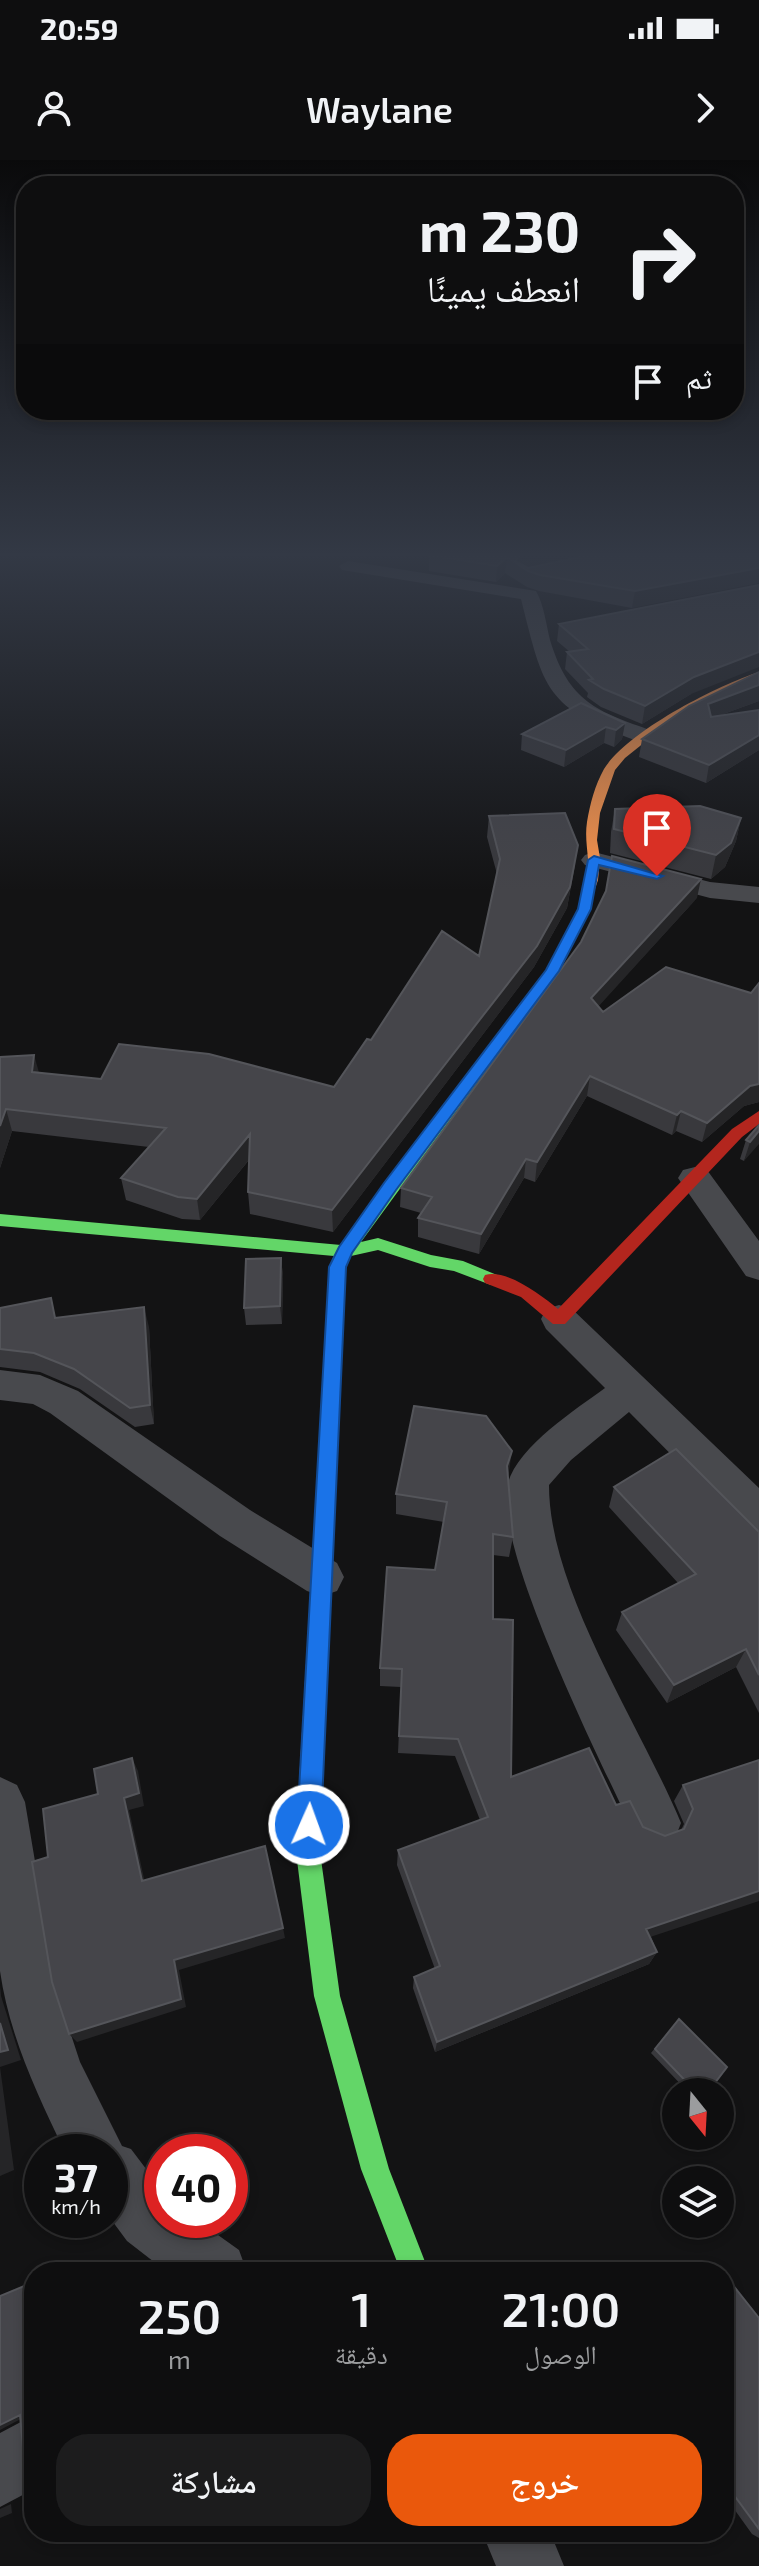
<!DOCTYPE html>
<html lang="ar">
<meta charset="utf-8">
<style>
:root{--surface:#0e0e0f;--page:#1c1c1d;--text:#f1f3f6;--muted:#9b9c9e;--line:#2e2e2f;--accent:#ea580c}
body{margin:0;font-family:"Exo 2","Noto Naskh Arabic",sans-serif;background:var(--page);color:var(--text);direction:rtl;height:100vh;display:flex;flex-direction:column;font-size:30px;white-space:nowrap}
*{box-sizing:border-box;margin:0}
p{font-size:26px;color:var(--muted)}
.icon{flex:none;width:44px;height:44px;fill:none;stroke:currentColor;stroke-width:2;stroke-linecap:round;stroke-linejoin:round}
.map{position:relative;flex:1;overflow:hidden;direction:ltr}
.details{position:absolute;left:24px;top:2102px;width:710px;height:280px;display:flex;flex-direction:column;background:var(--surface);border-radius:32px;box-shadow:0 4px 12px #0003,0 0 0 2px var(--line);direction:rtl}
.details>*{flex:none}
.banner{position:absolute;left:16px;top:16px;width:728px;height:244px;border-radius:32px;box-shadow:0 4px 12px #0003,0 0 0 2px var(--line);direction:rtl;background:#0e0e0f;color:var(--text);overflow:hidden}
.needle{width:52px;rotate:162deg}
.buttons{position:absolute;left:662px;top:1918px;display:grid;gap:16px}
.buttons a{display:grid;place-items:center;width:72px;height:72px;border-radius:50%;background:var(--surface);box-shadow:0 4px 12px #0003,0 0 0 2px var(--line);font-size:40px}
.speed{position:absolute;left:24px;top:1974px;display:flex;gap:16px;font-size:40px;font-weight:700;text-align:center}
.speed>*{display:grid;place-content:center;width:104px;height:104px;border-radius:50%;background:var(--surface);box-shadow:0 4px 12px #0003,0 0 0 2px var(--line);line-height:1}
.speed small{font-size:20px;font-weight:400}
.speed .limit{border:12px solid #d22;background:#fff;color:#111}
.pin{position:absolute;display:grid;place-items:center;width:68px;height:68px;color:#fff;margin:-82px -34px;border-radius:50% 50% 50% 0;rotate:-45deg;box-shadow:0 0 8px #0007}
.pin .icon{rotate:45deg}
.me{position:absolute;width:88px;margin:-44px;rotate:2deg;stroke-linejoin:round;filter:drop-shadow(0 0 6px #0008)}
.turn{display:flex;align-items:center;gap:28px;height:168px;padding:0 32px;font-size:36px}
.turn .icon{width:104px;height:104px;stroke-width:2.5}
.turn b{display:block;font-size:56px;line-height:68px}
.then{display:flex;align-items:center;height:76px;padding:0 32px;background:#0003;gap:16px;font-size:30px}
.eta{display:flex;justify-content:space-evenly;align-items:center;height:136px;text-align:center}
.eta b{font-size:48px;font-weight:600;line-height:56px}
.primary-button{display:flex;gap:16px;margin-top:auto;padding:16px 32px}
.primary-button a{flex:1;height:92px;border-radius:32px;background:var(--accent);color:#fff;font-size:32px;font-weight:600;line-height:92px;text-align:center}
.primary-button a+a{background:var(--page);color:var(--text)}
.status{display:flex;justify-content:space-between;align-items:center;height:56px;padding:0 40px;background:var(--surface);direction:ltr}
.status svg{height:22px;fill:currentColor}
header{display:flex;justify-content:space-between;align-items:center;height:104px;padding:0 32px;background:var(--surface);font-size:36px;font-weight:600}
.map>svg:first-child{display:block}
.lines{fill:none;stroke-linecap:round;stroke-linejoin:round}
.street{fill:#48494d;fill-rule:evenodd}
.fast{fill:#63d668;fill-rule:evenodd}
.slow{fill:#ff974d;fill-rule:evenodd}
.jam{fill:#b3261e;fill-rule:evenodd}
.wall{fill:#39393d}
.shaded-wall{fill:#252527}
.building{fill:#45454a;stroke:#54555a;stroke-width:2}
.route{fill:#1a73e8;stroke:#114b97;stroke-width:2}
</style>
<div class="status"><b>20:59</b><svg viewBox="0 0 49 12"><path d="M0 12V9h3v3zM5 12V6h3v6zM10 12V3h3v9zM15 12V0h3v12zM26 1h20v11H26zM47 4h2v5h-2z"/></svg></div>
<header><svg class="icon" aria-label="forward" viewBox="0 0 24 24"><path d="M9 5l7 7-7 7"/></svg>Waylane<svg class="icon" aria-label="person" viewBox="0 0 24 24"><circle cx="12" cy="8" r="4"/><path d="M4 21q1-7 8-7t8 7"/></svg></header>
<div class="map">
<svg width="759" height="2406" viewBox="0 0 759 2406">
<rect width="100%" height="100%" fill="#131314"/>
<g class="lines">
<path class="street" d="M348,401L536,431C544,445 546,464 550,480C569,542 596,551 653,571L656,576L645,583L637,581C545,547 544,531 521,439L342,410L339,406Z
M594,692L710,722L759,727V743L710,738L585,705L581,700L585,695Z
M695,1007L707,1010L759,1081V1120L746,1116L678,1018L683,1010Z
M559,1145L572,1149L759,1328V1373L744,1368L629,1252L571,1300L549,1325C549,1431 640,1564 681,1663L674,1681L656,1688L638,1681C606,1612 495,1393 507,1327C514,1289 575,1250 605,1228L546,1169L541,1159L546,1149Z
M0,1210L40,1215L78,1231L250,1350L337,1403L344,1417L337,1431L322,1436L307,1431L220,1376L50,1253L33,1244L0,1240Z
M0,1617L17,1625L25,1642L57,1832L80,1902L122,1986L131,1989L162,2030V2060H197L239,2090L247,2112H167L127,2081L110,2058V1992H65C37,1934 9,1875 0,1811Z
M34,2255V2329L0,2347V2273Z
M482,2372H550L564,2406H496Z"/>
<path class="fast" d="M576,755L586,758L557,814L361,1082L378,1078L431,1095L463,1101L497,1115L499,1119L491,1125L454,1111L430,1107L378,1090L351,1096L345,1107L341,1213L338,1218H326L323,1213L329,1107L334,1096L0,1066V1054L341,1085L546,810Z
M311,1612L319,1615L323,1623L320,1692L340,1836L389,2009L429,2112H401L361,2009L314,1836L296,1692L299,1623L303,1615Z"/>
<path class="slow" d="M759,512V519L660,570L625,598L615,610L600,653L597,680L600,698L598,720L584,761H576L574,758C582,741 589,718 588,699C587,686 585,675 587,662C590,644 595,625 604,609C628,571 716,526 759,512Z
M332,1206L338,1208L341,1213L323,1623L319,1631L311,1634L303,1631L299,1623L323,1213L326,1208Z"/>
<path class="jam" d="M759,951V964L742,977L565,1164H553L521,1137L485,1123L483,1119L485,1115C507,1109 541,1135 558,1149L732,969Z"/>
</g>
<path class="wall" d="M429,395H585L527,407L528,408L759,395L632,448L539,431L527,427L505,413L496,422L429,411Z
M559,464L691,534L642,564L601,547L587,537L588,533L565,509L567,492H570L557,481Z
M759,512V541L718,556L759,550V590L706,623L639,597L642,579Z
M625,563L622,579L614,587L604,583L564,607L521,590L522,574Z
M615,649L741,658L736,681L725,707L711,719L610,693L611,672Z
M489,656L575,705L567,748L534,807L333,1072L250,1054L248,1032L249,1000L200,1060L182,1059L126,1040L121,1018L149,987L12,971L0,1008V897L39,913L101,919L334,927L371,880L479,796L497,714L487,677Z
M697,738L598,846L603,852L751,833L759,823V942L744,946L702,982L676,971L672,975L587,936L535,1022L524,1018L479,1094L418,1077V1058L421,1053L400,1047L401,1028Z
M759,965L744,1001L740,999L746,980Z
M281,1098L283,1116L282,1164L246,1165L244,1148Z
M0,1148L58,1158L149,1167L154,1264L135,1267L80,1229L40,1212L0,1207Z
M509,1311L508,1316L513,1377L509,1397L493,1395V1459L511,1617L616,1645L643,1667L665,1676L681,1670L684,1664L674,1641L683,1625L759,1600L651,1777L657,1792L649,1804L435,1892L413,1828L414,1817L435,1809L397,1705L398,1690L480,1660L455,1596L398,1593L401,1527L380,1526V1508L435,1410L444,1362L396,1354V1334Z
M614,1327L759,1372V1553L736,1507L667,1543L616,1470L622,1452L678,1423L609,1347Z
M679,1859L708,1932H688L651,1893Z
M732,2124L759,2158V2378L752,2374L724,2335V2126Z"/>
<path class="shaded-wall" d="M520,395H585L524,408L515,402Z
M507,397L505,413L496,422L497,406Z
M759,408V423L632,448L635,431Z
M759,492V507L691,534L642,564L645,546L694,517Z
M759,525V541L704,561L708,544Z
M625,563L622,579L614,587L616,570Z
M606,567L604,583L564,607L566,590Z
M759,575V590L706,623L709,605Z
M741,658L736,681L725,707L711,719L716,695Z
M578,685L567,748L534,807L333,1072L332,1050Z
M701,719L697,738L588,858L591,838Z
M34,895L40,916L32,912Z
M590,916L587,936L535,1022L537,1002Z
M759,924V942L744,946L702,982L707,963L750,926Z
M6,949L12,971L0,1008V966Z
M681,951L676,971L672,975L677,955Z
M759,971V984L744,1001L750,982Z
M250,974L252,996L200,1060L197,1039Z
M526,999L524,1018L479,1094L481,1074Z
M281,1098L283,1116L282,1164L280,1146Z
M144,1147L149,1167L154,1264L150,1245Z
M512,1291L509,1311L504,1327L507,1306Z
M746,1489L736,1507L667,1543L674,1525Z
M132,1598L138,1611L144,1646L129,1650L147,1732L142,1721L124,1638Z
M759,1731V1741L638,1781L646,1769Z
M283,1768L285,1778L179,1810L186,1847L77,1882L69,1874L174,1800Z
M657,1792L649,1804L435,1892L437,1882Z
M0,1825L1,1836L21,1900L0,1907L14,2010L0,2016Z
M34,2252L0,2270V2265L20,2255Z
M11,2344L12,2353L0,2358V2349Z"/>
<path class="building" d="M429,395H520L515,401L528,408L590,395H759V408L635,431L540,415L528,411L507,397L497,406Z
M759,425V492L694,517L645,546L604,529L589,520L593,519L567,492L588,489L559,464Z
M759,512V525L708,544L711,557L759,550V575L709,605L642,579L689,546Z
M581,543L625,563L616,570L606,567L566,590L522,574Z
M700,646L741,658L731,683L716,695L614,669L615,649Z
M565,653L578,685L570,727L537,786L332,1050L248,1032L250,974L197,1039L178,1037L121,1018L166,968L6,949L0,966V897L34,895L32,912L101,919L119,884L209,894L334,927L367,879L371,880L442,771L479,796L500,699L489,656Z
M612,696L701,719L591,838L603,852L666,807L751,833L759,823V924L750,926L707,963L681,951L677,955L590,916L537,1002L526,999L481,1074L418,1058L432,1037L401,1028L581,782L606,731Z
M759,965V971L750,982L746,980Z
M281,1098L280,1146L244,1148L246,1099Z
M51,1138L55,1158L144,1147L150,1245L130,1248L74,1209L34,1193L0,1189V1148Z
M414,1246L486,1256L512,1291L507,1306L513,1377L493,1374V1459L513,1460L511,1617L589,1588L616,1645L630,1641L643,1667L665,1676L684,1669L693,1649L683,1625L759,1600V1731L646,1769L657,1792L437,1882L414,1817L440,1806L398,1690L488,1657L458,1579L399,1576L402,1509L380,1508L387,1407L435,1410L447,1342L396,1334Z
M676,1289L759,1372V1515L746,1489L674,1525L622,1452L696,1414L614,1327Z
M132,1598L139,1633L124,1638L142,1721L265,1686L283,1768L174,1800L181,1839L69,1874L52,1822L32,1702L48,1697L43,1649L98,1634L94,1609Z
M679,1859L727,1907L708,1932H696L655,1889Z
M0,1863L8,1890L0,1892Z
M34,2122V2283L23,2288L20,2255L0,2265V2136Z
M732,2124L759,2158V2369L725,2323L724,2324V2133Z"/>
<linearGradient id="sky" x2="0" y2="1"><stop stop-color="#0a0a0b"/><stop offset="0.54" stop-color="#333945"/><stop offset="1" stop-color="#333945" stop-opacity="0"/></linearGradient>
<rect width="759" height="731" fill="url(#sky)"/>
<path class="route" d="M594,696L663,716L657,719L599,705L591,749L559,811L396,1030L352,1093L346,1107L321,1665L318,1674L309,1677L301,1674L297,1665L329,1107L339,1087L384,1023L546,810L578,749L588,700Z"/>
</svg>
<div class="buttons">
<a><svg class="needle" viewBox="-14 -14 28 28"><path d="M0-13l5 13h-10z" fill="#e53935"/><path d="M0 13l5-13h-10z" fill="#9b9c9e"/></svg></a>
<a><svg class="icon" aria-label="layers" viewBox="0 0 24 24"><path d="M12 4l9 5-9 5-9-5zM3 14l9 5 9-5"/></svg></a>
</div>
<div class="speed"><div>37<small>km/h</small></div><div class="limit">40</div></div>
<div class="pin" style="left:657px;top:716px;background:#d93025"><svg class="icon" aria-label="arrive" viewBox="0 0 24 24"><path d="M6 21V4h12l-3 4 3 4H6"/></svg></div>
<svg class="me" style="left:309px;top:1665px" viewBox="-20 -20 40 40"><circle r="17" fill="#1a73e8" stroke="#fff" stroke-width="3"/><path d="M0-11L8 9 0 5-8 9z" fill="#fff"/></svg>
<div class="banner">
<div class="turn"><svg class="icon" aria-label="right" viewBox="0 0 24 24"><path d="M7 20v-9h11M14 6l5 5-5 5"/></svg><div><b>230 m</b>انعطف يمينًا</div></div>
<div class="then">ثم<svg class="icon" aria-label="arrive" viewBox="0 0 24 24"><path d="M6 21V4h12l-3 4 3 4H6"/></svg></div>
</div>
<section class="details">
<div class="eta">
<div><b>21:00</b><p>الوصول</p></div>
<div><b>1</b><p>دقيقة</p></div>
<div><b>250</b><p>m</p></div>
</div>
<div class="primary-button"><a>خروج</a><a>مشاركة</a></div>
</section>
</div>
